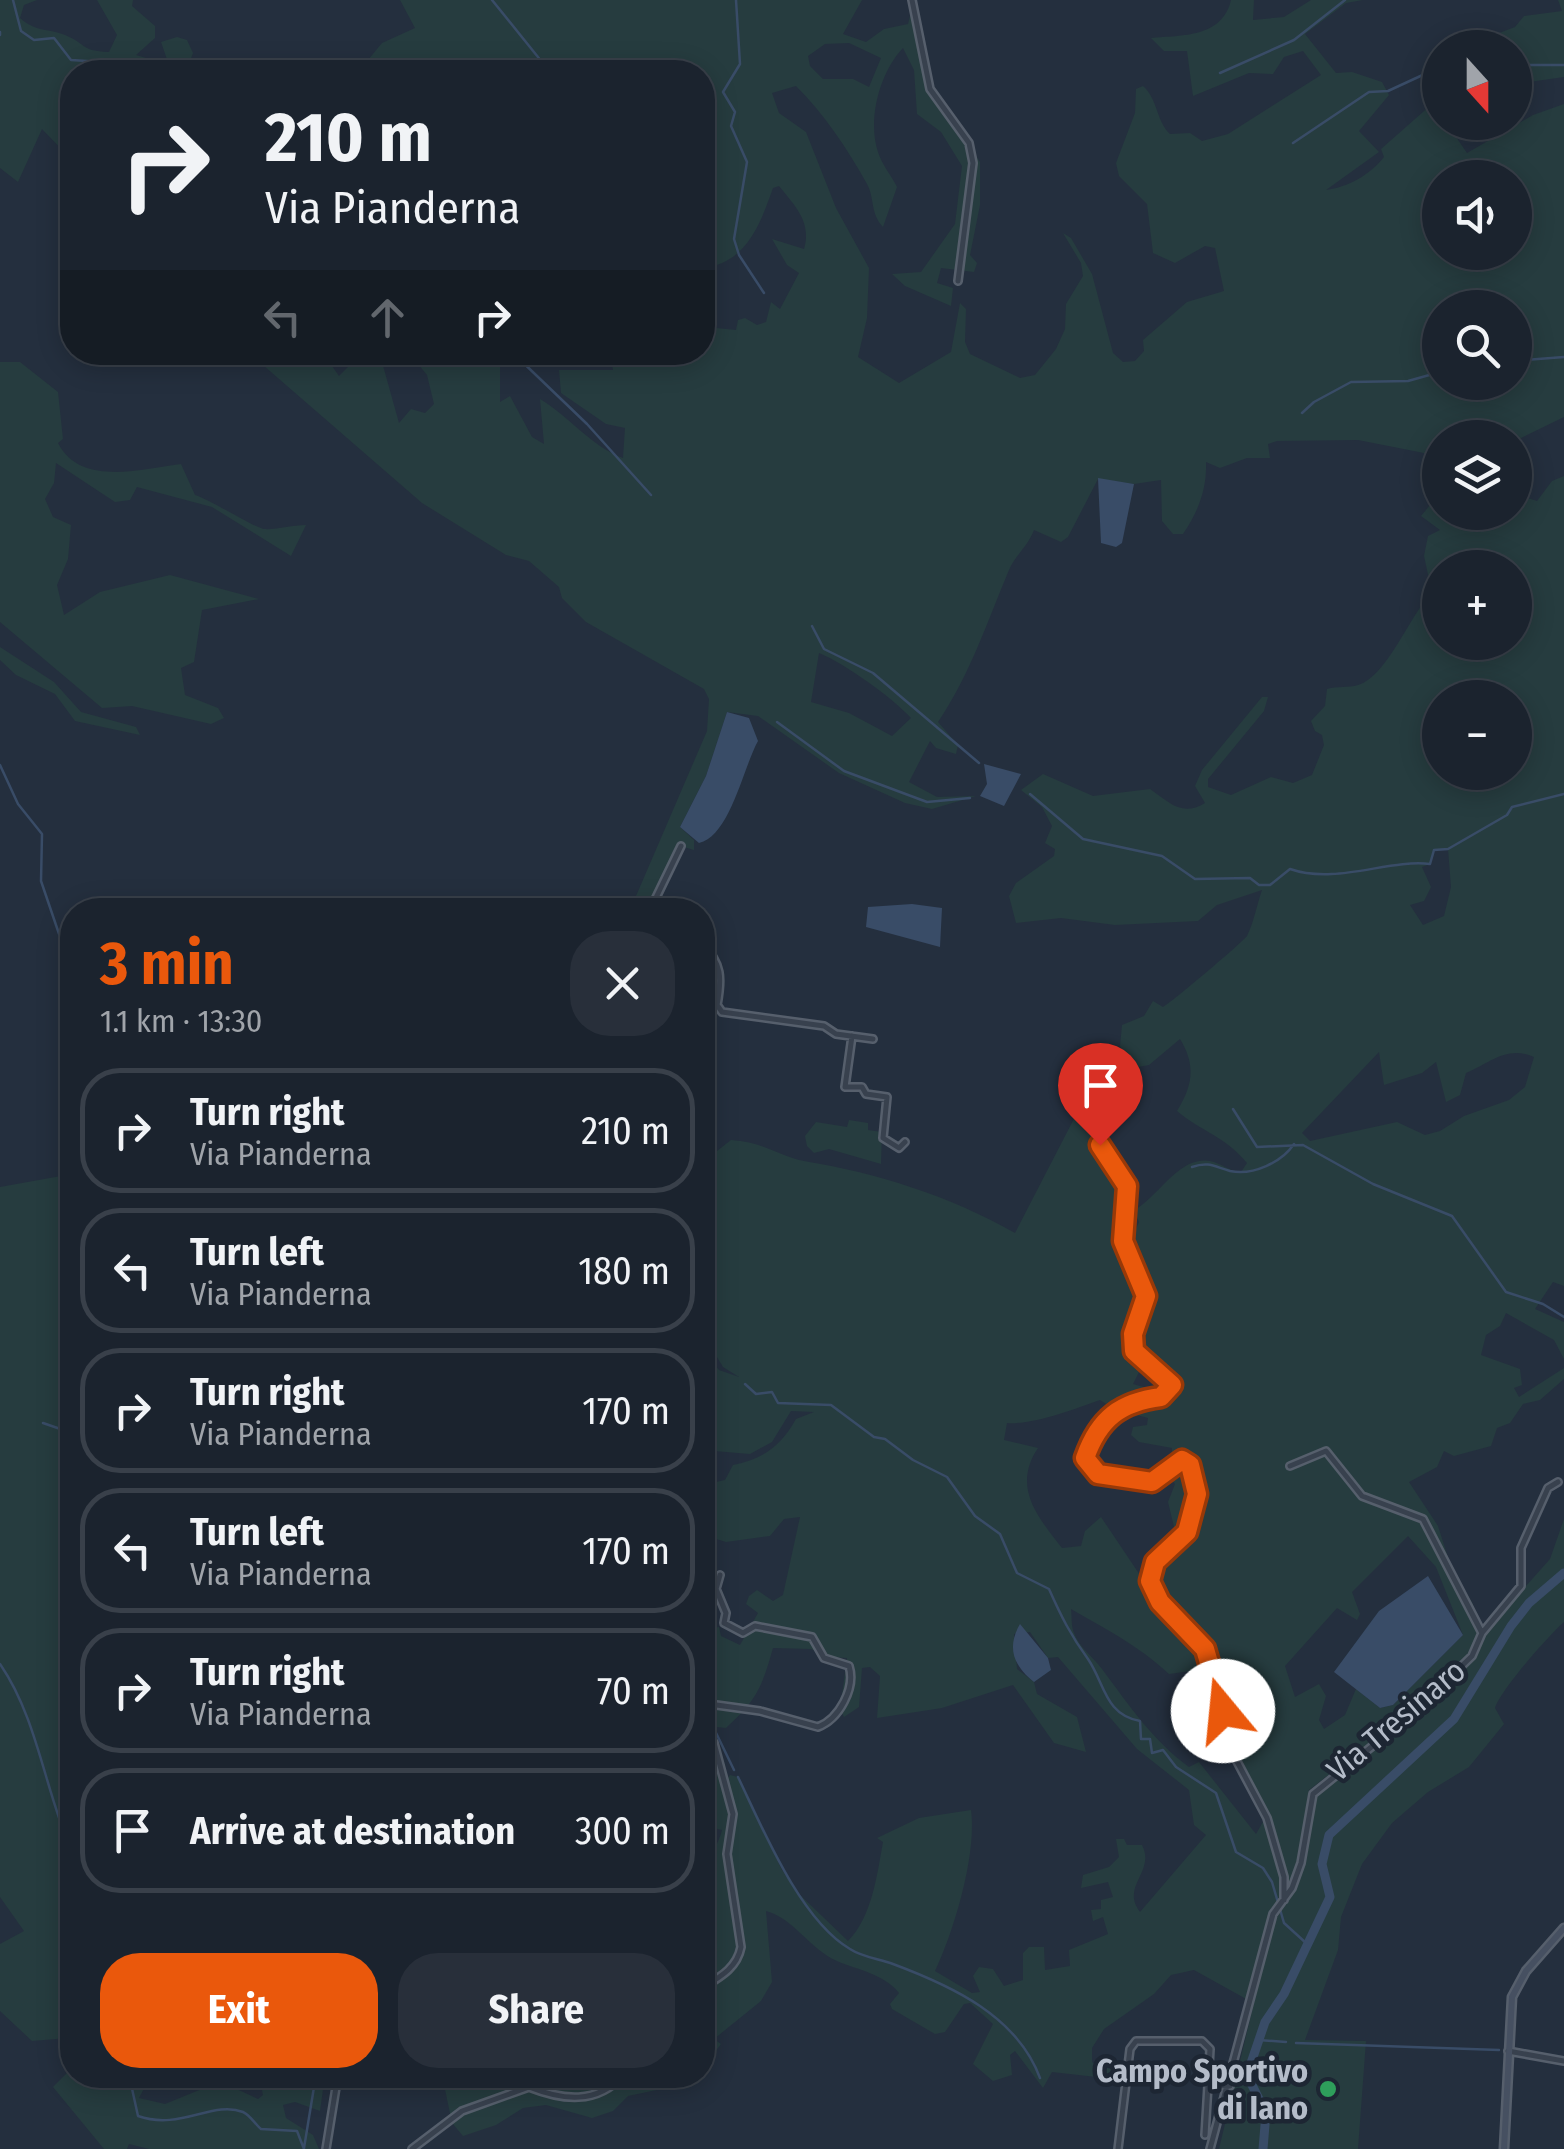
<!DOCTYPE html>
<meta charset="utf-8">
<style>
:root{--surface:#1b232e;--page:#282f3a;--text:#f1f3f6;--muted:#a0a4aa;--line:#39404a;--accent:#ea580c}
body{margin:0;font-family:"Fira Sans Condensed",sans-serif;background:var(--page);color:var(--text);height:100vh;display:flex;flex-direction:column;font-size:38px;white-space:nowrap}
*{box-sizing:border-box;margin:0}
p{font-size:32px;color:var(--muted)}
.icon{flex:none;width:55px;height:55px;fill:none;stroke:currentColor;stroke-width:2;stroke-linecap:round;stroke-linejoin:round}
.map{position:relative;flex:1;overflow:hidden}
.panel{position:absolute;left:60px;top:898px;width:655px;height:1190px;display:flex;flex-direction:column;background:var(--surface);border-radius:40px;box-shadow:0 5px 25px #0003,0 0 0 2px var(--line)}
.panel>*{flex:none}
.banner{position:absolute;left:60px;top:60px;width:655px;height:305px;border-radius:40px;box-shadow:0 5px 25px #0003,0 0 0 2px var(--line);background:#1b232e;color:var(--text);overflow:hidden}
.needle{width:65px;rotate:159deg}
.buttons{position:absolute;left:1422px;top:30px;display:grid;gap:20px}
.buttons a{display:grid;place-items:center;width:110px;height:110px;border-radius:50%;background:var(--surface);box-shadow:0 5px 25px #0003,0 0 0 2px var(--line);font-size:50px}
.pin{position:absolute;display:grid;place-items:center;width:85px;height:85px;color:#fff;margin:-102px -42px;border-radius:50% 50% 50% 0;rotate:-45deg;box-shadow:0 0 10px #0007}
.pin .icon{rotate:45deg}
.me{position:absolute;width:110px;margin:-55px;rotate:343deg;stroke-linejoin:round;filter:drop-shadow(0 0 8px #0008)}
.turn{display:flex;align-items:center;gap:35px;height:210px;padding:0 40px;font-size:45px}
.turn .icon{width:130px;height:130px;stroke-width:2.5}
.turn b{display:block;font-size:70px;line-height:85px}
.lanes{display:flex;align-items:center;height:95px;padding:0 40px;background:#0003;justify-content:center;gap:50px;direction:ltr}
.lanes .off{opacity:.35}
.round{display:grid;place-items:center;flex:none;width:105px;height:105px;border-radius:40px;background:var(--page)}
.overview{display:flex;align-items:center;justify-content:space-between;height:170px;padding:0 40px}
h1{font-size:60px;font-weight:700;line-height:75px;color:var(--accent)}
.button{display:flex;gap:20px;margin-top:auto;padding:20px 40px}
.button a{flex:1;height:115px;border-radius:40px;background:var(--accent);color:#fff;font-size:40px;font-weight:700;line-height:115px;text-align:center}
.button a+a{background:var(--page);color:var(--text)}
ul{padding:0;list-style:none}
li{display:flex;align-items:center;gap:30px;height:125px;margin:0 20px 15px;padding:0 20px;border:5px solid var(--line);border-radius:40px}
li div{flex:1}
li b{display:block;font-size:38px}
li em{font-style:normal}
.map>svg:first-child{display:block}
.green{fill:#263c3f;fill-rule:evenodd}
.water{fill:#394c67}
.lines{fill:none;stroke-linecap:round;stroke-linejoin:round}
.stream{stroke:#394c67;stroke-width:2.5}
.river{stroke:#394c67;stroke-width:9}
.street-casing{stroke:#565f6c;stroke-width:10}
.secondary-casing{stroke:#565f6c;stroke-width:11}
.street{stroke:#38414e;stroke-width:5}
.secondary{stroke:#465061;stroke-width:6}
.route-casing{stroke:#983908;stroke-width:25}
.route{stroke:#ea580c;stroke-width:18}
.leisure-dot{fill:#2e9e5b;stroke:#1d2633;stroke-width:4}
.labels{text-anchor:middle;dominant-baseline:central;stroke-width:9;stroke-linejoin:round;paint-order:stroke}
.street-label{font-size:32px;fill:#b4bcc9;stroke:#1d2633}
.poi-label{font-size:32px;font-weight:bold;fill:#b4bcc9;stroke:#1d2633;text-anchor:end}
</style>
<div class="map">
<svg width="1564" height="2149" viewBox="0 0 1564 2149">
<rect width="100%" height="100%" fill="#242f3e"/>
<path class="green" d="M0,0H37L24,5L20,18C36,32 46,28 65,35C87,44 80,51 109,52L117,35L97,0H133L132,6L155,26V38L136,55L169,65L161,42L177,37L187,40L193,53L189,64L196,72H72V160L42,129L18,182L0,168Z
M400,0H862L843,34L866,42L884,29L908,24L910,16H918L933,90L980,162V205L970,255L977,263L974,272L941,268L937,283L953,288L951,306L905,286L892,274L921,272L955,224L962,166L941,132L917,114L914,70L903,48C880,72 867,119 878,152C882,165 891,175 897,187L883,227C870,213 875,199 867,184C847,148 824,114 796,86L772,93L779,113L806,132L836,208L869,268L867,318L858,357L899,383L951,352L960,303L966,309L965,342L970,354L1020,378L1035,375L1056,349L1065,329L1066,304L1083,276L1081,263L1063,233L1071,238L1092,274L1113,353L1123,362L1135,361L1144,351L1143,340L1187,302L1224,291L1215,248L1205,246L1175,263L1153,253L1147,204L1119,176L1116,163L1135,113L1136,89L1143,86C1158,99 1156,121 1170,134L1190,133L1202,141L1228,134L1321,75L1303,51L1284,57L1273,74L1249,73L1193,96L1187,51H1164L1151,38C1182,35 1222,38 1231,0H1254L1253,20L1284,17L1311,0H1363L1346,3L1305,34L1336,73L1352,72L1382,82L1389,95L1359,131L1379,152L1326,190C1348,187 1370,175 1384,157L1381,149L1440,97V122L1457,123L1452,131L1467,153L1533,115L1564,104V417L1515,441L1440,438V471L1429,454L1358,440L1277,441L1268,444L1270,458H1247L1220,468L1206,462C1207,487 1199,511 1183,534H1173L1162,521L1161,480L1134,484L1098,479L1068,537L1061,542L1034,530C1028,546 1015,556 1009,570C988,620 969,677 938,722L958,745L956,754L936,748L930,741L909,782L937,797L976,796L932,809L905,803L839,773L758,716L727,712L706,776L680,827L694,840V850L684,847L650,910H630L707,731L709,699L704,689L586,622L562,598L559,587L529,561L506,555L422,503L249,353H323L339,376L362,353H387L382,362L399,423L411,409L425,413L434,404L427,375L409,353H452L480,364L487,353H500V402L510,396L532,437L544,444L540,399C570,417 592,447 623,458L625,428L606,424L561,393L559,370H613L610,354L586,353L702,352L703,303L708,296L716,328L736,330L738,320L745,318L757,325L766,322L771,302L780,309L799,273L787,265L772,239L804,249C812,222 795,206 779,186L773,188C760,225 746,263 703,268L702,72H383L368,60L382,43L415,28ZM849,43L881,58L869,87L853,79H823L810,66L808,56L825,44ZM1440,178H1515V252H1440ZM1440,308H1515V382H1440ZM819,653C844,663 893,698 911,718L892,736L849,713L811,702Z
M1558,0H1564V77L1515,84V48L1462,47L1515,27L1524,16L1562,11Z
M0,362H20L58,392L63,439L58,443C80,487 142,469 181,464L195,495C213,501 253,527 264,529C276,530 292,525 306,525L291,556L212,507L137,487L130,500L115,502L56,463L54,483L45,499L53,517L71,525L68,559L57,585L64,615L100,592L170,575L259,599L202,610L194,662L181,668L185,695L218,708L224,718L211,724L132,706L102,708L0,622Z
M1564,476V1286L1553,1282L1535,1309L1564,1322V1359L1554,1340L1506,1313L1500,1326L1486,1335L1481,1355L1520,1369L1522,1385L1514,1388L1519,1397L1564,1368V1379L1540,1400L1523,1404L1510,1423L1497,1428L1491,1446L1454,1456L1444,1451L1437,1467L1409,1482L1438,1526L1452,1570L1473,1604L1478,1633L1465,1660L1395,1724L1309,1790L1297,1865L1287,1890L1272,1909L1248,2000L1194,1970L1171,1975L1154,1994L1104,2029L1092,2048V2062L1103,2070L1122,2062L1126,2071L1114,2079L1052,2072L1043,2088L1015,2051L1010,2055L1012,2075L993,2081L973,2064L993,2024L970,2003L964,2004L945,2032L935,2034L892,2009L890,2004L899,1993C884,1974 858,1970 837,1961C811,1950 792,1917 766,1911L772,1982L761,2001L714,2039L721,2044L703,2068L702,2019L712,2013L708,2008L703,2012V1957C725,1931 709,1899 709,1869C709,1856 719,1843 722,1830L703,1826V1629L719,1627L721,1636L740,1645L758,1613L746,1604L749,1596L757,1590L773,1601L783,1595L800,1517L784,1519L770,1536L726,1542L703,1535V1485L725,1480L733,1465C763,1459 781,1446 796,1419L814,1412L791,1411L772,1442L750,1454L703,1450V1350L719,1370L739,1377L723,1367L703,1334V1162L731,1140C764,1142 778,1156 804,1161C877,1173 950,1196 1015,1233L1079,1109L1087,1112L1101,1161L1125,1188L1127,1198L1119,1243L1143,1298L1130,1345L1142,1366L1133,1384L1161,1392L1174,1378L1142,1360L1134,1351L1150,1278L1130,1242L1139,1222L1134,1210C1158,1198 1179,1155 1210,1161C1221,1163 1228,1171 1241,1172L1247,1163C1225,1136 1202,1132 1177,1111C1193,1085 1196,1065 1180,1039L1149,1065L1128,1069L1120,1046L1122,1025L1144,1016L1153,1001L1163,1007C1171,1003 1244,941 1247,936C1254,922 1257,904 1262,890L1217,905L1198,921L1115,925L1061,918L1016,923L1009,896L1016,883L1054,856L1055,849L1045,843L1052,826L1042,807L1021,790L1043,774L1093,796L1150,789C1170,803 1182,817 1205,803L1195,786L1202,770L1262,697H1268L1264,711L1208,779V787L1231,795L1271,777L1293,783L1312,775L1324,745L1322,735L1315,731L1311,721L1325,706L1327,689C1337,686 1349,688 1358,685C1387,677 1410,614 1432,593L1424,556L1428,536L1440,530L1421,516L1440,493V512H1515V494L1537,501L1552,481ZM1440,568H1515V642H1440ZM1440,698H1515V772H1440ZM1448,849L1451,887L1444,916L1423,925L1410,905L1424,901L1431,887L1422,867L1430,864L1434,850ZM1379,1052L1384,1085L1422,1073L1436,1062L1446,1102L1460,1095L1466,1073C1490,1063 1507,1045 1534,1057L1525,1087L1509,1100L1464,1116L1440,1131L1425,1135L1397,1122L1310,1141L1302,1133ZM1100,1400L1111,1407L1103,1421L1129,1413L1148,1418L1147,1425L1133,1427L1131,1435L1139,1442L1172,1448V1457L1154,1474L1155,1486L1170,1478L1175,1484L1168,1502L1176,1535L1146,1564L1142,1578L1101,1517L1085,1531L1081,1546L1062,1548C1037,1516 1012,1487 1038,1448L1004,1440L1007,1423C1034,1425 1074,1409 1100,1400ZM1408,1536L1436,1567L1463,1635L1393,1705L1380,1708L1356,1689L1345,1715L1324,1729L1319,1720L1326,1696L1319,1684L1295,1697L1285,1666L1337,1608L1357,1620L1360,1614L1352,1592ZM1071,1609C1106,1629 1139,1646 1169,1674L1191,1671L1212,1662L1238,1756L1266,1806L1284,1865L1278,1867L1264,1820L1256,1834L1199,1762L1189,1767C1152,1740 1129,1705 1102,1669C1093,1657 1079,1647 1074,1633C1071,1626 1072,1617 1071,1609ZM1030,1632L1048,1658L1058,1657L1137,1749L1189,1790L1194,1825L1206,1835L1140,1912C1120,1886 1156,1872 1142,1845H1127L1124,1839H1116L1119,1857L1109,1867L1083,1875L1081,1888L1108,1882L1113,1897L1101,1900V1909L1091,1910L1093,1921L1103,1917L1108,1934L1069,1950L1070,1966L1045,1970L1044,1947H1029L1023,1953V1980L1004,1986L993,1969L979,1967L973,1976L980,1992L972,1993L935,1971C954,1931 977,1854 971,1810L919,1818L877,1838L883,1842C877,1875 872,1917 848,1941L797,1892L782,1870L738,1777L730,1775L722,1786L709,1748L707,1726L726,1728C757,1700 762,1687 773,1648L811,1649L828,1657L847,1658L840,1710L844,1717L859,1707L862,1668L870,1667L880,1676L877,1718L942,1708L1013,1685L1054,1743L1086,1752L1077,1717L1037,1694L1034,1682L1017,1669L1014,1634Z
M0,647L54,682L81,712L136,727L140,735L75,721L55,694L16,675L0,660Z
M849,1120L868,1123V1130L882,1132L881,1164L829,1149L814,1153L807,1146L805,1136L816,1122L847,1127Z
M72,1174V2043L68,2038L32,2041L0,2011V1944L24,1931L0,1897V1187Z
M1564,1519V1622C1547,1637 1501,1690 1495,1708L1504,1724L1469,1767L1428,1792L1392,1823L1362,1864L1341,1917L1338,1950L1305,2040L1366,2041L1358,2149H1219L1273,1923L1296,1889L1307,1855L1311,1804L1318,1790L1411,1718L1472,1661L1485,1632L1550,1559Z
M72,2068V2075H151L139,2098L165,2104L219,2082L221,2075H228V2085L258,2099L263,2095L259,2075H325L320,2111L295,2102L283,2105L286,2118L313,2135L319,2149H149L129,2144L127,2149H104L53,2087Z
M442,2075H558L570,2085L592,2082L599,2086L606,2075H620L615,2083L634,2075L651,2084L682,2080L677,2075H697L690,2083L628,2096L613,2111L592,2118L546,2105L523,2108L496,2125L463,2136L452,2123Z"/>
<path class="water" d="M1098,478L1134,484L1122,543L1116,547L1101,543Z
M727,712L749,718L758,741C743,768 730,836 699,843L680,827L706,776Z
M984,764L1021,774L1004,806L980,796L987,784Z
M912,904L942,908L940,947L866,927L868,907Z
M1428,1576L1463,1635L1393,1705L1380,1708L1334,1672L1379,1611Z
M1020,1624L1048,1658L1051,1670L1034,1682C1014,1666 1006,1648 1020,1624Z"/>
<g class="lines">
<path class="stream" d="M13,0L21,31L34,40L54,38L71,60L150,65L165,72
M492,0L550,72
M736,0L740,64L723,92L735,112L731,126L747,162L734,239L739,255L764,293
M0,32V35
M1515,65H1564
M1220,73L1294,40L1345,0
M1293,143L1369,92L1388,91L1440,67
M512,352L587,424L651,495
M1515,366L1525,360L1564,357
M1302,413L1314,402L1351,382L1408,381L1440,372
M812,626L824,649L873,673L979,763
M777,722L844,771L927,802L970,798
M0,765L18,804L42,834L41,881L72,972
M1030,794L1083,839L1162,856L1195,879L1250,878L1259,885H1270L1290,869C1336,885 1388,859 1430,864L1434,850L1448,849L1507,815L1512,807L1564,794
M1233,1109L1257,1147L1303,1145L1373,1184L1452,1216L1506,1292L1543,1304L1564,1317
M1192,1167C1209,1161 1215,1167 1230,1171C1253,1176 1282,1162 1294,1144
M745,1384L756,1394L772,1392L778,1403L831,1405L874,1437L885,1439L913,1460L947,1477L975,1516L1000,1534L1017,1573L1049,1589C1061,1616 1071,1636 1088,1659C1105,1684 1105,1715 1140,1721L1141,1739H1150L1152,1753L1163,1750L1176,1767L1216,1793L1236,1852L1263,1868L1272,1882L1284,1923L1306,1943
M43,1423L72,1433
M0,1664C38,1719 45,1792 72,1852
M704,1708L734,1770
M738,1777C762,1827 800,1920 850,1949C862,1957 879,1959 893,1964C952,1986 1017,2016 1040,2078
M1258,2040L1286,2042
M1296,2043L1499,2050
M129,2075L138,2116C180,2131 213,2100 243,2112C250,2115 255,2124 261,2129L297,2131L304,2149
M304,2148L316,2075"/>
<path class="river" d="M1263,2149L1266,2113L1250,2081V2066L1265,2022L1284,1994L1330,1897L1322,1864L1329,1835L1454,1719L1511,1626L1529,1603L1564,1573"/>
<defs>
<path id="street" d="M912,0L930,89L969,143L973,163L958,281
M650,910L681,846
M702,943C722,964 722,978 717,1005L722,1012L824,1026L836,1034L873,1039
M852,1036L845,1087H862L866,1094L887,1097L883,1138L899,1148L905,1142
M1065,1096L1088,1107L1106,1158L1127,1186L1123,1241L1146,1302C1138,1330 1122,1348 1152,1369C1161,1375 1166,1376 1172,1385L1161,1397C1150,1398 1138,1397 1127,1402C1111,1411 1084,1445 1086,1464L1098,1474L1152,1481L1182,1460L1190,1465C1198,1486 1199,1525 1180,1542C1172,1549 1163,1553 1155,1562L1151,1590L1176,1623L1205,1649L1233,1754L1267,1818L1284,1877V1900
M1290,1466L1326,1451L1362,1496L1423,1519L1482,1633
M702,1575L715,1585
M702,1703L760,1711L818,1727C839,1719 856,1688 849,1666L824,1658L812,1637L755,1626L743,1633L724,1623L726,1613L716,1589L720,1575
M702,1725L714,1743L733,1814L727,1854L741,1947C737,1968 720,1977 702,1988
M1508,2051L1564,2061
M1205,2135L1208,2085
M326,2149L338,2075
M412,2149L462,2111L529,2087C562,2100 597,2105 623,2075
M1118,2149L1130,2049L1136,2041H1202L1210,2049L1208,2085L1230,2086
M1210,2149L1273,1914L1292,1888L1301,1863L1313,1794L1411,1715L1472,1656L1482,1633L1521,1586V1548L1548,1488L1558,1482"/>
<path id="secondary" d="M1504,2149L1512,1997L1526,1971L1564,1928"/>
</defs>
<use href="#street" class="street-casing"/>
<use href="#secondary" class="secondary-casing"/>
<use href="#street" class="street"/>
<use href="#secondary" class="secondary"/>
</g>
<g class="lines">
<defs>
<path id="route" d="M1100,1145L1127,1186L1123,1241L1146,1296L1133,1334L1134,1351L1172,1385L1161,1397C1121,1402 1099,1418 1085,1458L1098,1474L1152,1482L1182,1460L1190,1465L1197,1494L1187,1532L1155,1562L1150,1581L1160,1602L1205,1649L1223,1711"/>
</defs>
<use href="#route" class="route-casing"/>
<use href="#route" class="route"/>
</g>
<circle class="leisure-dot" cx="1328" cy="2089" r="10"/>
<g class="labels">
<g class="street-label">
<text transform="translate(1396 1720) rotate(-40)">Via Tresinaro</text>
</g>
<g class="poi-label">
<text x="1308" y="2071">Campo Sportivo<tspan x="1308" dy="37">di Iano</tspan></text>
</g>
</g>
</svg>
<div class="buttons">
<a><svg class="needle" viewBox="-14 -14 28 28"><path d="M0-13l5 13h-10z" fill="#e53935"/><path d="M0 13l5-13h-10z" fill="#a0a4aa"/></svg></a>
<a><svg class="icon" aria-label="sound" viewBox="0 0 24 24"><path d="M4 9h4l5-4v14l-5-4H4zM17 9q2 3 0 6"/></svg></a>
<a><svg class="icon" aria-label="search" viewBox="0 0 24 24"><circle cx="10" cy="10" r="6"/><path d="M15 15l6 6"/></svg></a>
<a><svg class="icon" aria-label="layers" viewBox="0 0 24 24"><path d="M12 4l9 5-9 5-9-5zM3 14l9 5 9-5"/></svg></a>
<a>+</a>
<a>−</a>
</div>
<div class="pin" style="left:1100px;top:1145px;background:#d93025"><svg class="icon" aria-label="arrive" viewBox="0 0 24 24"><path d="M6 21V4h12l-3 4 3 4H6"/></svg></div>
<svg class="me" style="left:1223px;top:1711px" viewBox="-20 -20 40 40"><circle r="19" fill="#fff"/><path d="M0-13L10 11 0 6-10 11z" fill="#ea580c"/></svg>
<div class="banner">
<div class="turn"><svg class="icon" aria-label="right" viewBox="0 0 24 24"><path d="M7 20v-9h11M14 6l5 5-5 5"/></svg><div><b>210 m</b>Via Pianderna</div></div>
<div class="lanes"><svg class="icon off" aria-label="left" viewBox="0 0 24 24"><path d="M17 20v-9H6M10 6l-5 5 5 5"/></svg><svg class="icon off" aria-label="ahead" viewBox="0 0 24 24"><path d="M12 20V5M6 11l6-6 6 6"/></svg><svg class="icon" aria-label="right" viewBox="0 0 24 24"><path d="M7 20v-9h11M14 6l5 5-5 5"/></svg></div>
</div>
<section class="panel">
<div class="overview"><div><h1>3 min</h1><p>1.1 km · 13:30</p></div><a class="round"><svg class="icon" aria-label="close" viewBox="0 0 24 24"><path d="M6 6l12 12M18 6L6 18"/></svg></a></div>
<ul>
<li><svg class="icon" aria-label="right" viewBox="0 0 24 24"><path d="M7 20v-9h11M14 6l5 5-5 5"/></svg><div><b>Turn right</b><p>Via Pianderna</p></div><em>210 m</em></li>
<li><svg class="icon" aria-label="left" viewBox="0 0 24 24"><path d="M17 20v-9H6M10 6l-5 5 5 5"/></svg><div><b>Turn left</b><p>Via Pianderna</p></div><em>180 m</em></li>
<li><svg class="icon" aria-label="right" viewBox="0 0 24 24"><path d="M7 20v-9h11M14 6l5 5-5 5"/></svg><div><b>Turn right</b><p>Via Pianderna</p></div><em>170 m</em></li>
<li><svg class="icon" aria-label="left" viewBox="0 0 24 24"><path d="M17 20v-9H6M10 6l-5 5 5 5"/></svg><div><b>Turn left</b><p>Via Pianderna</p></div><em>170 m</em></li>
<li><svg class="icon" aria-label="right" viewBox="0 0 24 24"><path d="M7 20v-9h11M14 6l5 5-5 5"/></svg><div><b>Turn right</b><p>Via Pianderna</p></div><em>70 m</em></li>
<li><svg class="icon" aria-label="arrive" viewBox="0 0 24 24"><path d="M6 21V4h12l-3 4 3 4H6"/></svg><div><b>Arrive at destination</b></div><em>300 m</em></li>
</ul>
<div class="button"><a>Exit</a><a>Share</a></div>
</section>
</div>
